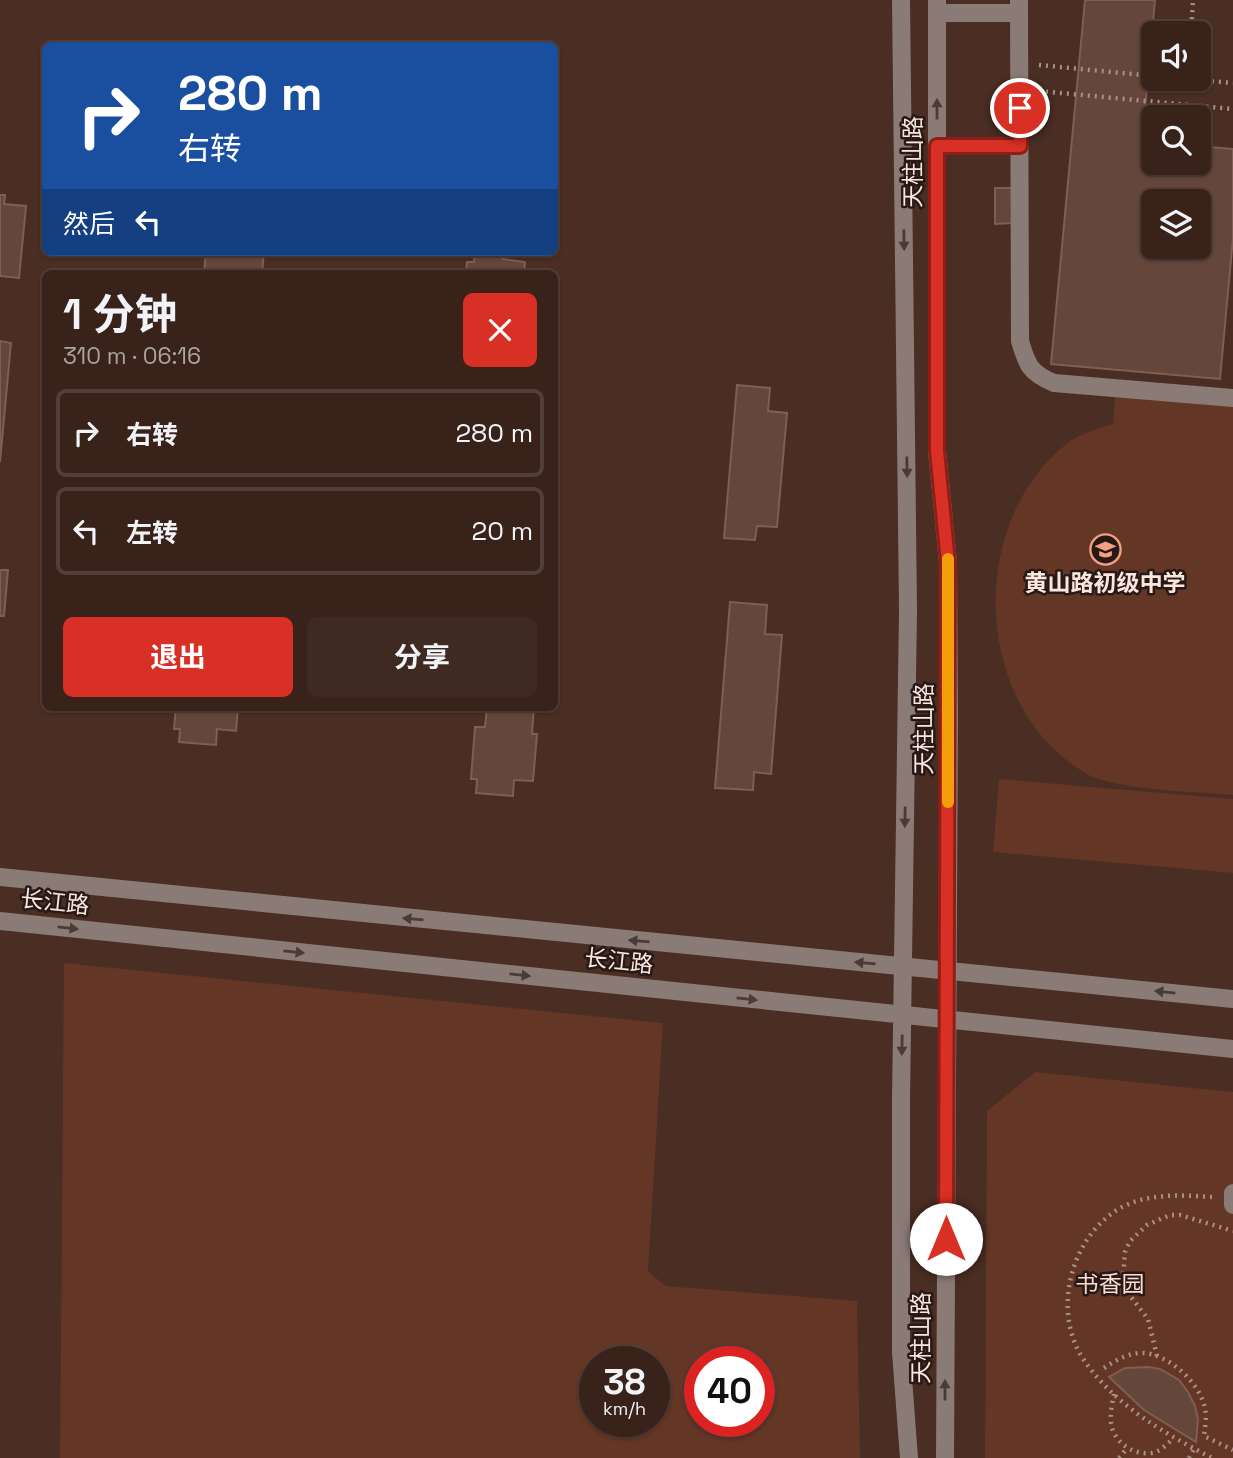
<!DOCTYPE html>
<html lang="zh">
<meta charset="utf-8">
<style>
:root{--surface:#38221a;--page:#3f2a23;--text:#f1f3f6;--muted:#aba4a2;--line:#523f39;--accent:#d93025}
body{margin:0;font-family:"Space Grotesk","Noto Sans SC",sans-serif;background:var(--page);color:var(--text);height:100vh;display:flex;flex-direction:column;font-size:26px;white-space:nowrap}
*{box-sizing:border-box;margin:0}
p{font-size:23px;color:var(--muted)}
.icon{flex:none;width:38px;height:38px;fill:none;stroke:currentColor;stroke-width:2;stroke-linecap:round;stroke-linejoin:round}
.map{position:relative;flex:1;overflow:hidden}
.sheet{position:absolute;left:42px;top:270px;width:516px;height:441px;display:flex;flex-direction:column;background:var(--surface);border-radius:10px;box-shadow:0 2px 5px #0004,0 0 0 2px var(--line)}
.sheet>*{flex:none}
.guide{position:absolute;left:42px;top:42px;width:516px;height:214px;border-radius:10px;box-shadow:0 2px 5px #0004,0 0 0 2px var(--line);background:#1a4fa0;color:#fff;overflow:hidden}
.tools{position:absolute;left:1141px;top:21px;display:grid;gap:14px}
.tools a{display:grid;place-items:center;width:70px;height:70px;border-radius:10px;background:var(--surface);box-shadow:0 2px 5px #0004,0 0 0 2px var(--line);font-size:35px}
.speed{position:absolute;left:579px;top:1346px;display:flex;gap:14px;font-size:35px;font-weight:700;text-align:center}
.speed>*{display:grid;place-content:center;width:91px;height:91px;border-radius:50%;background:var(--surface);box-shadow:0 2px 5px #0004,0 0 0 2px var(--line);line-height:1}
.speed small{font-size:18px;font-weight:400}
.speed .limit{border:10px solid #d22;background:#fff;color:#111}
.pin{position:absolute;display:grid;place-items:center;width:60px;height:60px;color:#fff;margin:-30px;border:4px solid #fff;border-radius:50%;box-shadow:0 2px 7px #0007}
.me{position:absolute;width:77px;margin:-38px;rotate:0deg;stroke-linejoin:round;filter:drop-shadow(0 0 5px #0008)}
.turn{display:flex;align-items:center;gap:24px;height:147px;padding:0 21px;font-size:32px}
.turn .icon{width:91px;height:91px;stroke-width:2.5}
.turn b{display:block;font-size:49px;line-height:60px}
.then{display:flex;align-items:center;height:66px;padding:0 21px;background:#0003;gap:14px;font-size:26px}
.round{display:grid;place-items:center;flex:none;width:74px;height:74px;border-radius:10px;background:var(--page)}
.overview{display:flex;align-items:center;justify-content:space-between;height:119px;padding:0 21px}
h1{font-size:42px;font-weight:700;line-height:52px}
.primary-button{display:flex;gap:14px;margin-top:auto;padding:14px 21px}
.primary-button a{flex:1;height:80px;border-radius:10px;background:var(--accent);color:#fff;font-size:28px;font-weight:700;line-height:80px;text-align:center}
.primary-button a+a{background:var(--page);color:var(--text)}
ul{padding:0;list-style:none}
li{display:flex;align-items:center;gap:21px;height:88px;margin:0 14px 10px;padding:0 7px;border:4px solid var(--line);border-radius:10px}
li div{flex:1}
li b{display:block;font-size:26px}
li em{font-style:normal}
.map>svg:first-child{display:block}
.green{fill:#643625;fill-rule:evenodd}
.building{fill:#65463b;stroke:#7f5e53;stroke-width:2;fill-rule:evenodd}
.lines{fill:none;stroke-linecap:round;stroke-linejoin:round}
.path{stroke:#a99189;stroke-width:4.5;stroke-dasharray:2 5;stroke-linecap:butt}
.minor{stroke:#8b7b76;stroke-width:18}
.oneway{fill:#4a3b37}
.route-casing{stroke:#8d1f18;stroke-width:18}
.route{stroke:#d93025;stroke-width:12}
.slow{stroke:#f59e0b;stroke-width:12}
.labels{text-anchor:middle;dominant-baseline:central;stroke-width:5;stroke-linejoin:round;paint-order:stroke}
.street-label{font-size:23px;fill:#fae6df;stroke:#271915}
.poi-label{font-size:23px;font-weight:bold;fill:#fae6df;stroke:#271915}
.park-label{font-size:23px;fill:#fedace;stroke:#271915}
</style>
<div class="map">
<svg width="1233" height="1458" viewBox="0 0 1233 1458">
<rect width="100%" height="100%" fill="#4a2d23"/>
<path class="green" d="M1115,396L1233,407V795C1198,792 1114,790 1087,774C972,709 965,521 1069,442C1082,433 1098,428 1113,424Z
M999,779L1233,799V873L993,852Z
M64,963L663,1023L648,1272L666,1286L857,1301L860,1458H60ZM595,1362H654V1421H595ZM700,1362H760V1421H700Z
M1035,1072L1233,1092V1458H985L987,1111Z"/>
<path class="building" d="M1085,0H1155L1142,141L1153,142V163H1199V146L1233,149V238L1220,379L1051,364ZM1153,201H1199V247H1153Z
M995,188H1013V223L995,224Z
M0,195H5L4,204L26,206L19,278L0,276Z
M206,252H264L262,273H204Z
M475,252H504L503,259L525,262L524,273H466L467,262H474Z
M0,341L11,343L0,462Z
M737,385L770,388L768,411L787,413L777,527L757,526L755,540L724,538Z
M0,570H8L4,616H0Z
M730,602L767,605L765,634L782,635L771,774L754,772L753,790L715,788Z
M176,707H238L236,731L217,729L216,745L179,742L180,729H174Z
M487,707H534L532,734H537L533,781L514,780L513,796L476,793L477,779H471L475,727H485Z
M1148,1367L1160,1369L1179,1380L1188,1392L1195,1406L1198,1419L1196,1442L1144,1410L1109,1377L1125,1368Z"/>
<g class="lines">
<path class="path" d="M1191,33L1193,0
M1039,65L1153,76
M1184,79L1233,83
M1039,91L1233,109
M1212,1197C1181,1195 1150,1193 1122,1207C1071,1235 1052,1309 1082,1357C1112,1404 1164,1433 1212,1458
M1157,1356L1148,1319L1131,1297L1123,1277L1125,1252L1130,1241L1147,1225L1170,1215H1180L1233,1231
M1104,1368C1116,1360 1130,1352 1144,1353C1170,1355 1201,1384 1205,1409C1207,1417 1205,1427 1204,1436L1233,1450
M1114,1394C1112,1404 1109,1418 1112,1428C1117,1444 1134,1455 1151,1453C1160,1452 1167,1444 1174,1438
M1119,1458L1127,1448
M1189,1458L1194,1449"/>
<path class="minor" d="M901,0L908,610L901,1099V1352L909,1458
M937,0V451L948,562L949,720L945,1458
M1019,0L1020,341C1027,365 1030,373 1054,383L1233,398
M937,13H1019
M937,146H1020
M0,877L1233,999
M0,921L1233,1049
M1233,1193V1205"/>
</g>
<defs><path id="oneway-solid" d="M-6-.8H1V-3.2L6.5 0L1 3.2V.8H-6Z" transform="scale(1.75)"/></defs>
<g class="oneway">
<use href="#oneway-solid" transform="translate(937 109) rotate(-90)"/>
<use href="#oneway-solid" transform="translate(904 240) rotate(89)"/>
<use href="#oneway-solid" transform="translate(907 467) rotate(89)"/>
<use href="#oneway-solid" transform="translate(905 817) rotate(91)"/>
<use href="#oneway-solid" transform="translate(413 919) rotate(-175)"/>
<use href="#oneway-solid" transform="translate(68 928) rotate(6)"/>
<use href="#oneway-solid" transform="translate(639 941) rotate(-175)"/>
<use href="#oneway-solid" transform="translate(294 952) rotate(6)"/>
<use href="#oneway-solid" transform="translate(865 963) rotate(-175)"/>
<use href="#oneway-solid" transform="translate(520 975) rotate(6)"/>
<use href="#oneway-solid" transform="translate(1165 992) rotate(-174)"/>
<use href="#oneway-solid" transform="translate(747 999) rotate(6)"/>
<use href="#oneway-solid" transform="translate(902 1045) rotate(91)"/>
<use href="#oneway-solid" transform="translate(945 1390) rotate(-90)"/>
</g>
<g class="lines">
<defs>
<path id="route" d="M946,1239L948,562L937,451V146H1020V108"/>
</defs>
<use href="#route" class="route-casing"/>
<use href="#route" class="route"/>
<path class="slow" d="M948,559V802"/>
</g>
<defs>
<symbol id="school-ring" viewBox="-11 -11 22 22"><circle r="9.5" fill="#271915" stroke="#f39f83" stroke-width="1.5"/><path d="M0-5L7-2L0 1L-7-2ZM-4 1L0 2.5L4 1V4Q0 6-4 4Z" fill="#f39f83"/></symbol>
</defs>
<g fill-rule="evenodd">
<use href="#school-ring" x="1088" y="532" width="35" height="35"/>
</g>
<g class="labels">
<g class="street-label">
<text transform="translate(913 162) rotate(-90)">天柱山路</text>
<text transform="translate(924 729) rotate(-90)">天柱山路</text>
<text transform="translate(55 902) rotate(6)">长江路</text>
<text transform="translate(619 961) rotate(6)">长江路</text>
<text transform="translate(921 1338) rotate(-90)">天柱山路</text>
</g>
<g class="poi-label">
<text x="1105" y="583">黄山路初级中学</text>
</g>
<g class="park-label">
<text x="1110" y="1284">书香园</text>
</g>
</g>
</svg>
<div class="tools">
<a><svg class="icon" aria-label="sound" viewBox="0 0 24 24"><path d="M4 9h4l5-4v14l-5-4H4zM17 9q2 3 0 6"/></svg></a>
<a><svg class="icon" aria-label="search" viewBox="0 0 24 24"><circle cx="10" cy="10" r="6"/><path d="M15 15l6 6"/></svg></a>
<a><svg class="icon" aria-label="layers" viewBox="0 0 24 24"><path d="M12 4l9 5-9 5-9-5zM3 14l9 5 9-5"/></svg></a>
</div>
<div class="speed"><div>38<small>km/h</small></div><div class="limit">40</div></div>
<div class="pin" style="left:1020px;top:108px;background:#d93025"><svg class="icon" aria-label="arrive" viewBox="0 0 24 24"><path d="M6 21V4h12l-3 4 3 4H6"/></svg></div>
<svg class="me" style="left:946px;top:1239px" viewBox="-20 -20 40 40"><circle r="19" fill="#fff"/><path d="M0-13L10 11 0 6-10 11z" fill="#d93025"/></svg>
<div class="guide">
<div class="turn"><svg class="icon" aria-label="right" viewBox="0 0 24 24"><path d="M7 20v-9h11M14 6l5 5-5 5"/></svg><div><b>280 m</b>右转</div></div>
<div class="then">然后<svg class="icon" aria-label="left" viewBox="0 0 24 24"><path d="M17 20v-9H6M10 6l-5 5 5 5"/></svg></div>
</div>
<section class="sheet">
<div class="overview"><div><h1>1 分钟</h1><p>310 m · 06:16</p></div><a class="round" style="background:#d93025;color:#fff"><svg class="icon" aria-label="close" viewBox="0 0 24 24"><path d="M6 6l12 12M18 6L6 18"/></svg></a></div>
<ul>
<li><svg class="icon" aria-label="right" viewBox="0 0 24 24"><path d="M7 20v-9h11M14 6l5 5-5 5"/></svg><div><b>右转</b></div><em>280 m</em></li>
<li><svg class="icon" aria-label="left" viewBox="0 0 24 24"><path d="M17 20v-9H6M10 6l-5 5 5 5"/></svg><div><b>左转</b></div><em>20 m</em></li>
</ul>
<div class="primary-button"><a>退出</a><a>分享</a></div>
</section>
</div>
